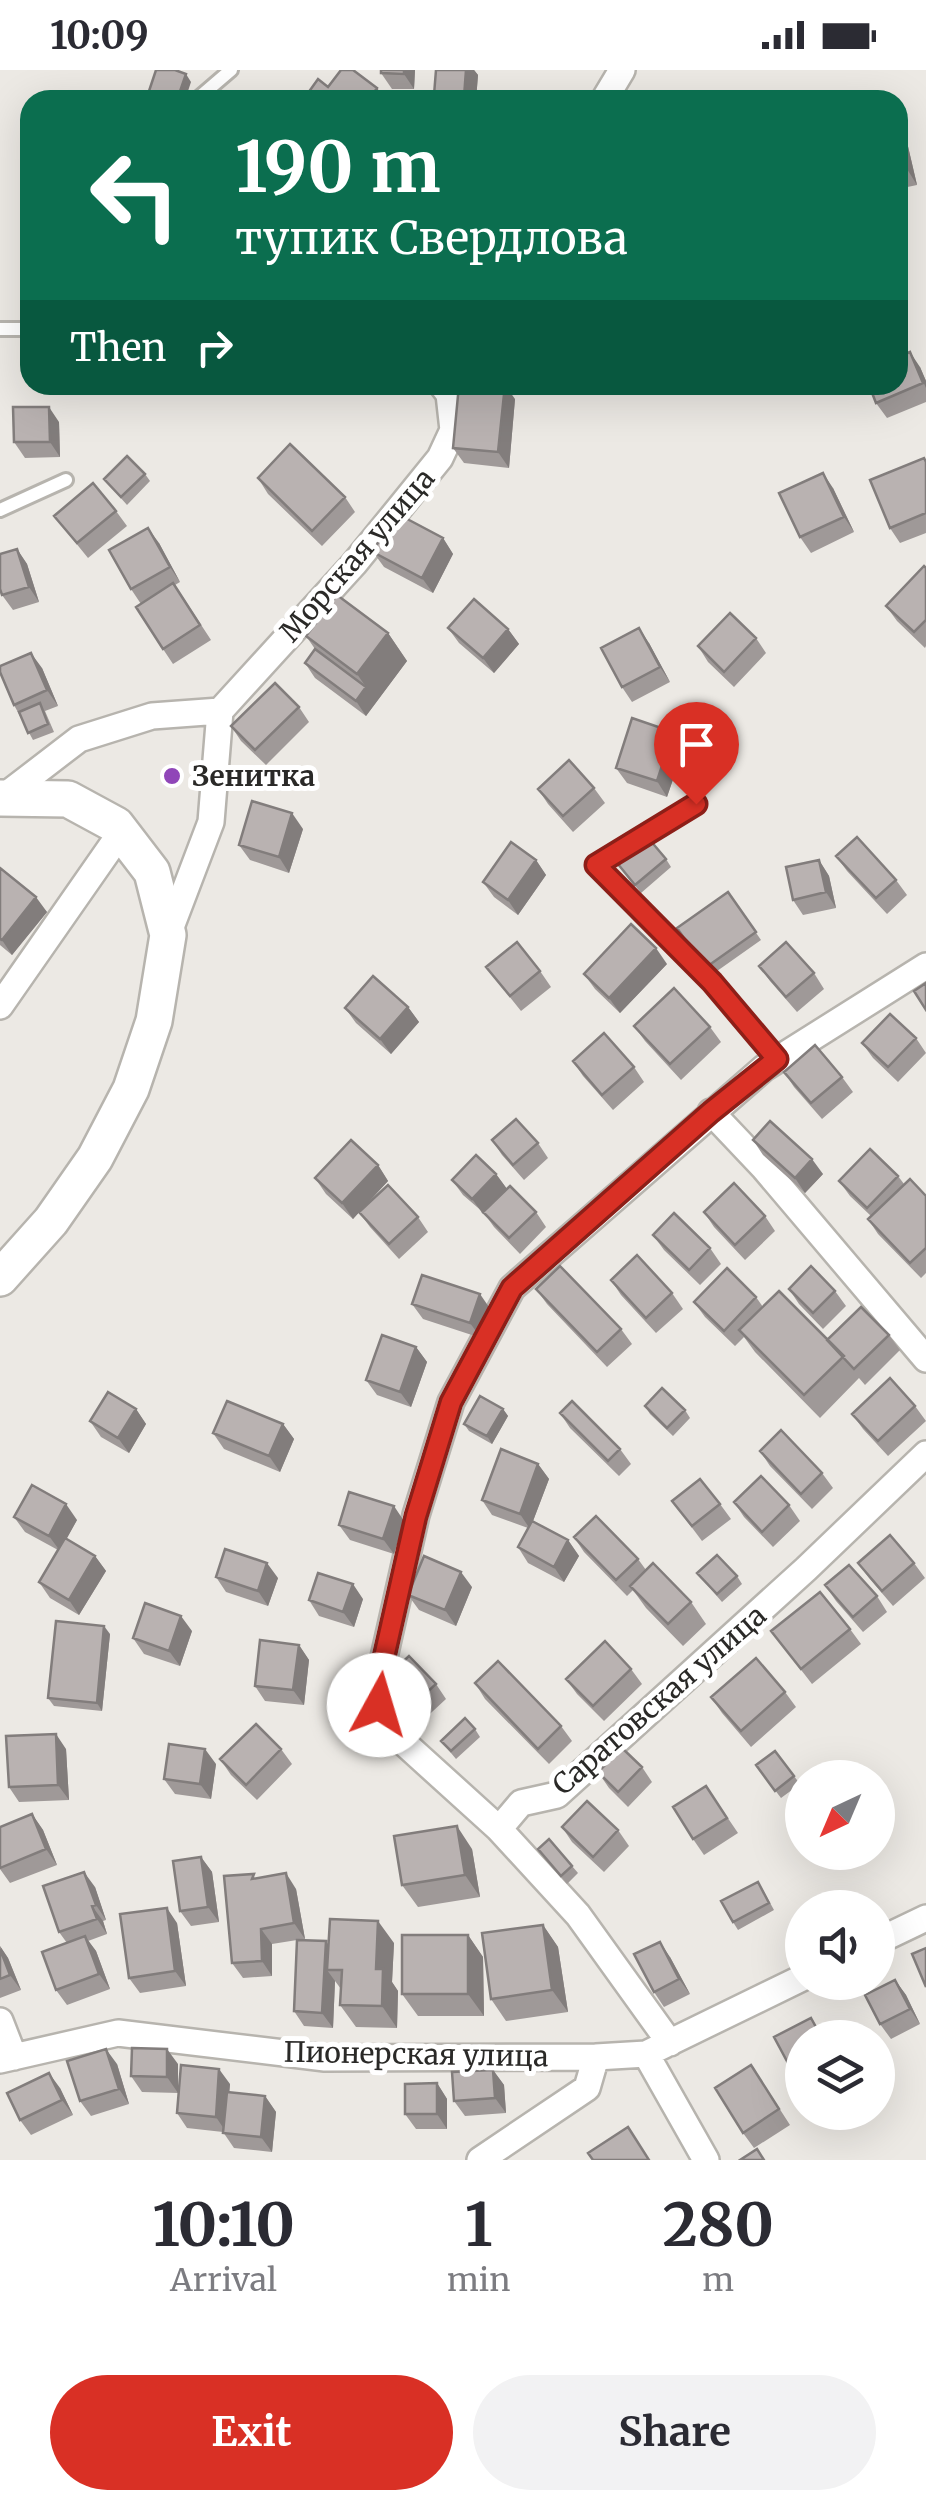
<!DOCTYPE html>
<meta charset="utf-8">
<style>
:root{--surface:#fff;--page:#f2f2f3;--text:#2b2b33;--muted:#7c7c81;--accent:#d93025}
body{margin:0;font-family:Merriweather,serif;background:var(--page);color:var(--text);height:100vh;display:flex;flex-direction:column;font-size:38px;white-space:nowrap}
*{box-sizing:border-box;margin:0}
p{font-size:32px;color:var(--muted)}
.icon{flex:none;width:55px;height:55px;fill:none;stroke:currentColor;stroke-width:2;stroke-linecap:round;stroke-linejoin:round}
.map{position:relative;height:2090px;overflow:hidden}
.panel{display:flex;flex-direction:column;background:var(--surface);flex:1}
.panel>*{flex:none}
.hud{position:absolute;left:20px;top:20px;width:888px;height:305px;border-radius:30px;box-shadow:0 10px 40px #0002;background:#0b6e4f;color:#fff;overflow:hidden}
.needle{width:65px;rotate:224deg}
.tools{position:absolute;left:785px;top:1690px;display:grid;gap:20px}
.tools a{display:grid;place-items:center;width:110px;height:110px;border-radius:50%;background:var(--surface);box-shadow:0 10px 40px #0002;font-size:50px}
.pin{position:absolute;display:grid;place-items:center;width:85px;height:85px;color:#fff;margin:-102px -42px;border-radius:50% 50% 50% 0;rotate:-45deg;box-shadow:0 0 10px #0007}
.pin .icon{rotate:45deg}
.me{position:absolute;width:110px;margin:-55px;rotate:6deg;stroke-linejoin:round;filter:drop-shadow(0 0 8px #0008)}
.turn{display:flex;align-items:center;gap:35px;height:210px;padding:0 50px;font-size:45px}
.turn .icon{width:130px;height:130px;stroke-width:2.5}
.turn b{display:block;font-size:70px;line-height:85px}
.then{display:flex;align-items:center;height:95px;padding:0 50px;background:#0003;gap:20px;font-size:38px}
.eta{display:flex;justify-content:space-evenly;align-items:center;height:170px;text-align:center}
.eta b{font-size:60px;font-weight:700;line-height:70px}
.cta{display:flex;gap:20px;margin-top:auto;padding:20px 50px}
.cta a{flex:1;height:115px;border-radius:60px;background:var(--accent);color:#fff;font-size:40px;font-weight:700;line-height:115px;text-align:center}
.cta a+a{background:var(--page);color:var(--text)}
.status{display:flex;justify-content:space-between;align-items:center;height:70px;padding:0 50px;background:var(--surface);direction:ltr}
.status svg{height:28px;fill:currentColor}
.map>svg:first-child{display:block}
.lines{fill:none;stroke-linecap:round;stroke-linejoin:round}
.service-casing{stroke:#b7b4ae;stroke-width:18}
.minor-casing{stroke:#b7b4ae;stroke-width:30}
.secondary-casing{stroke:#b7b4ae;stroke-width:40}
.service{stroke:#fff;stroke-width:12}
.minor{stroke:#fff;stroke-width:25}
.secondary{stroke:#fff;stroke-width:35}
.wall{fill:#9f9998}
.shaded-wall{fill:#827d7c}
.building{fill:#b9b2b1;stroke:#827d7c;stroke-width:2.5}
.route-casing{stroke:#8d1f18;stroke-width:25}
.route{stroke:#d93025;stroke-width:18}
.poi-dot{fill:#9046b8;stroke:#fff;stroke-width:4}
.labels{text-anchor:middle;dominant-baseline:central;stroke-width:10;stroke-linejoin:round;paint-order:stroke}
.street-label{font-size:28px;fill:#2a2927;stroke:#fff}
.poi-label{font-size:28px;font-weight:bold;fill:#2a2927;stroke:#fff;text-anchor:start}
</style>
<div class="status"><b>10:09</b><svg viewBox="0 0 49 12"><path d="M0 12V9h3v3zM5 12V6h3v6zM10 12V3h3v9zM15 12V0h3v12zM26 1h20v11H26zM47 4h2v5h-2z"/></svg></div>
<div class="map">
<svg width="926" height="2090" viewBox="0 0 926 2090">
<rect width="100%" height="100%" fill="#ece9e4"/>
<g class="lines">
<defs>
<path id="service" d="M196,30L231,0
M0,259H30
M0,440L66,410
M696,734L595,795L712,913L777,989"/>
<path id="minor" d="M604,30L622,0
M6,725L79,669L152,646L220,641L354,494L440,388L453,360L449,324L442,315
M168,865L211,752L220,641
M0,936L122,761
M711,1042L764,1098L926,1289
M499,1759L403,1672L379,1635L380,1605L416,1445L451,1332L512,1218L764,998L926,896
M878,1871L926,1848
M0,1951L14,1987
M670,1973L578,1845L499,1759L521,1733L557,1725L806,1499L926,1384
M646,1984L706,2090
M0,1990L118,1963L325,1988L596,1987
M480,2090L587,2018L596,1987L646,1984L802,1908"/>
<path id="secondary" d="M0,728L68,729L116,755L152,802L168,865L154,951L131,1019L95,1088L51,1151L0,1208"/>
</defs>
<use href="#service" class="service-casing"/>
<use href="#minor" class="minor-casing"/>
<use href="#secondary" class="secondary-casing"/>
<use href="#service" class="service"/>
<use href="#minor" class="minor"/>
<use href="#secondary" class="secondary"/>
</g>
<path class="wall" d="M415,0L414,19H392L381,3Z
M436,0H474L478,5L476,30H438L434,25Z
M898,47L903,55L917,115L898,119Z
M898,200L900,205L907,236L898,238Z
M920,297L926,311V332L887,348L876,333Z
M515,329L509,398L464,393L453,378Z
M59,352L60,387L25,388L14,372Z
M926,390V463L900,473L890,458Z
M145,404L150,411L127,435L104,409Z
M258,408L345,427L355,442L322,476L268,424Z
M833,418L854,462L811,483L800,467Z
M116,441L127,456L88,488L54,446Z
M443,468L453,484L433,523L384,497L373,482Z
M159,473L180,512L175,515L211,570L173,594L163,579L141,534L131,519Z
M17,479L27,494L39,532L13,540L2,525Z
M926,498V576L925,578L897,551L886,536Z
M448,558L508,559L519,574L494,603L459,573Z
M388,563L407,591L366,646L315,608L305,593L315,579L306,566Z
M756,568L766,583L734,617L708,592L698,576Z
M649,573L670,612L632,632L622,617Z
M42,598L58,636L45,641L54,662L33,670L14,635Z
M299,637L309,652L266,695L241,671L231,656Z
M684,677L667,727L627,713L616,698Z
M594,718L605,733L573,762L548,734L538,719Z
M303,759L289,803L250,790L239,775Z
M836,786L896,810L907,825L887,844L847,801Z
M613,788L666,789L671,797L641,823Z
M536,790L546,805L518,845L494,827L483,812Z
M819,790L829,806L836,838L803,845L793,830Z
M0,798L47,842L12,885L0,875Z
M728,822L761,870L710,906L677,858Z
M667,894L620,943L595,919L584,904Z
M759,896L814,903L824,919L797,942L770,911Z
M486,897L540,901L551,917L521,941Z
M408,937L419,952L391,984L356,953L345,938Z
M634,956L710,957L721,972L681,1010L645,971Z
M916,968L926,983L898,1012L873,988L862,973Z
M573,991L634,997L644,1012L613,1040L583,1006Z
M784,1002L842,1007L853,1022L822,1049L794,1017Z
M492,1070L538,1073L548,1088L524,1110L502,1085Z
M753,1070L823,1104L805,1123L763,1085Z
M378,1095L388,1111L361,1140L418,1147L428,1162L399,1189L370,1157L359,1142L353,1149L326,1124L315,1108Z
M496,1104L507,1119L536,1142L546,1157L520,1184L494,1157L484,1143L463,1125L452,1110Z
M898,1106L904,1114L926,1126V1203L921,1208L878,1164L868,1149L871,1146L850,1126L839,1111Z
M704,1142L765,1146L775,1161L745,1190L714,1157Z
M653,1165L710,1178L721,1194L700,1215L664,1180Z
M611,1210L672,1223L683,1239L656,1263L621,1225Z
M536,1219L621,1259L632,1274L607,1297L547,1234Z
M789,1219L835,1221L846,1236L823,1259L799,1234Z
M756,1227L763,1237L827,1270L889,1265L900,1280L865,1315L859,1308L820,1348L755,1282L744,1267L735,1276L705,1247L694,1232Z
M412,1234L491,1240L481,1268L423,1249Z
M416,1277L427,1292L411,1337L377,1325L366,1310Z
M645,1336L685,1340L690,1348L673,1366L650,1344Z
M915,1336L926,1351L888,1386L863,1359L852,1344Z
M136,1339L146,1354L129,1383L101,1367L90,1351Z
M503,1339L508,1346L492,1374L469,1361L464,1354Z
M560,1343L620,1379L631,1394L619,1406L570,1358Z
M283,1354L294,1369L280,1402L224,1379L213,1363Z
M760,1381L822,1403L833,1418L812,1439L770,1396Z
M538,1394L549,1409L533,1451L568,1470L579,1486L564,1512L528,1493L518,1477L528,1458L492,1445L482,1430Z
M672,1431L720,1434L731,1449L702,1471Z
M734,1432L789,1435L800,1451L773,1477L744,1447Z
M14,1447L77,1450L66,1469L95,1486L106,1501L79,1545L50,1528L39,1512L58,1480L25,1462Z
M404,1451L394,1484L350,1470L339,1455Z
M574,1467L638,1489L646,1500L691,1532L706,1554L683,1576L646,1538L633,1520L627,1526L584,1482Z
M858,1493H914L925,1508L893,1536L869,1508Z
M697,1503L737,1506L742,1514L722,1532Z
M216,1507L278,1508L268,1536L226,1522Z
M825,1515L877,1526L887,1542L863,1562L836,1531Z
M472,1517L456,1556L419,1540L408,1525Z
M363,1529L354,1557L319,1546L309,1530Z
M850,1559L861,1574L812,1614L771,1561Z
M192,1561L180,1596L144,1584L133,1568Z
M110,1564L102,1641L54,1636L48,1628Z
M299,1575L309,1590L304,1635L265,1631L255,1616Z
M631,1599L642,1614L604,1651L577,1624L566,1609Z
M382,1611L436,1614L446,1629L419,1654L393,1626Z
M475,1613L561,1656L572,1671L549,1694L485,1629Z
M785,1622L796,1637L751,1677L722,1643L711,1627Z
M475,1659L480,1667L456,1689L441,1671Z
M66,1679L69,1730L19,1732L9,1717Z
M281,1679L292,1694L257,1730L231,1705L220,1689Z
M775,1681L800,1714L781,1728L756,1695Z
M216,1694L211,1729L175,1724L164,1709Z
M642,1697L652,1712L628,1737L609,1718L598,1702Z
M706,1716L738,1763L704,1785L693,1769Z
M878,1727L893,1751L878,1761Z
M32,1744L43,1760L57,1795L10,1813L0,1799V1757Z
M562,1757L618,1760L629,1776L604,1802L572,1772Z
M472,1779L480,1827L418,1837L402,1815Z
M538,1779L572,1796L578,1803L567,1814Z
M201,1787L212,1802L219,1852L191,1856L180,1841Z
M257,1808L296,1819L305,1869L298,1870L328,1875L394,1873L392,1912L398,1921L397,1958L356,1957L340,1935L341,1919L335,1911L333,1958L304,1956L294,1941L297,1870L272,1874V1906L243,1908L232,1893Z
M95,1817L106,1850L103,1851L107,1864L88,1871L96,1881L110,1919L67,1935L56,1920L67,1873L59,1862Z
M763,1820L774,1840L738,1860L733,1852Z
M177,1853L186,1916L140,1923L129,1908Z
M543,1855L558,1877L568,1942L506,1951L491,1929Z
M468,1865L483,1887L484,1946H418L402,1924Z
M0,1876L8,1888L21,1920L0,1928Z
M670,1887L690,1924L664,1937L654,1922Z
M895,1910L906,1925L920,1954L891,1969L880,1954Z
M802,1968V2017L796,2008Z
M117,1994L129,2034L91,2046L80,2031Z
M178,1994V2023L142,2022L131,2006Z
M493,2000L504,2015L506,2043L465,2046L454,2031Z
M761,2010L790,2055L754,2078L743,2063Z
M437,2013L447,2029V2059H416L405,2044Z
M230,2014L229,2023L265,2026L276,2042L272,2082L234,2078L223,2062L187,2058L177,2043Z
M60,2018L73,2045L31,2065L20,2050Z"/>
<path class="shaded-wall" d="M404,0H415L414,19L404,4Z
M466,0H474L478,5L476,30H466L464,27Z
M186,4L191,12L185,30H177Z
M377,18L386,30H369Z
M898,47L903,55L917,115L907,99L898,61Z
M898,200L900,205L907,236L902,228Z
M910,282L920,297L926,311V318Z
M505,315L515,329L509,398L498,382Z
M49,337L59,352L60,387L50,372Z
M823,403L833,418L854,462L844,447Z
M148,458L159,473L180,512L170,497Z
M443,468L453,484L433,523L422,508Z
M17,479L27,494L39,532L29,517Z
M639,558L649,573L670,612L660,597Z
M508,559L519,574L494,603L483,588Z
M388,563L407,591L366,646L356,631L366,617L357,604Z
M31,583L42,598L58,636L47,620Z
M673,662L684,677L667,727L657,711Z
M292,743L303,759L289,803L279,787Z
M536,790L546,805L518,845L508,830Z
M819,790L829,806L836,838L826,822Z
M36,827L47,842L12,885L2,870Z
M656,878L667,894L620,943L609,928Z
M408,937L419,952L391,984L380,969Z
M812,1089L823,1104L805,1123L795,1108Z
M378,1095L388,1111L353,1149L342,1133Z
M496,1104L507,1119L483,1144L472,1129Z
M480,1224L491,1240L481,1268L470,1253Z
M416,1277L427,1292L411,1337L400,1322Z
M136,1339L146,1354L129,1383L118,1368Z
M503,1339L508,1346L492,1374L487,1366Z
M283,1354L294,1369L280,1402L269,1386Z
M538,1394L549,1409L530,1459L520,1444Z
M66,1434L77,1450L60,1481L49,1466Z
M394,1436L404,1451L394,1484L383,1469Z
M568,1470L579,1486L564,1512L554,1497Z
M95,1486L106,1501L79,1545L69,1530Z
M267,1493L278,1508L268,1536L258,1521Z
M461,1502L472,1517L456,1556L445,1540Z
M353,1514L363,1529L354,1557L343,1542Z
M181,1546L192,1561L180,1596L169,1581Z
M104,1556L110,1564L102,1641L97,1633Z
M299,1575L309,1590L304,1635L293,1620Z
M56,1664L66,1679L69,1730L58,1715Z
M205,1679L216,1694L211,1729L200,1714Z
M32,1744L43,1760L57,1795L46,1779Z
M457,1756L472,1779L480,1827L465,1805Z
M201,1787L212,1802L219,1852L208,1837Z
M84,1802L95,1817L106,1850L96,1835Z
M286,1803L296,1819L305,1869L294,1853Z
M92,1836L103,1851L107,1864L97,1849Z
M167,1838L177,1853L186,1916L175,1901Z
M378,1851L394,1873L392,1912L398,1921L397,1958L382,1936L376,1899Z
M543,1855L558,1877L568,1942L552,1920Z
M261,1859L272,1874V1906L262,1891Z
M468,1865L483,1887L484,1946L468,1924Z
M85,1866L96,1881L110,1919L99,1904Z
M326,1871L336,1886L327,1900L335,1911L333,1958L322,1943Z
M660,1872L670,1887L690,1924L679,1909Z
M0,1876L8,1888L21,1920L10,1905Z
M895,1910L906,1925L920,1954L910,1939Z
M106,1979L117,1994L129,2034L119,2019Z
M167,1979L178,1994V2023L167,2007Z
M219,1999L230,2014L226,2062L216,2047Z
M493,2000L504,2015L506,2043L495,2028Z
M49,2003L60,2018L73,2045L62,2030Z
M437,2013L447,2029V2059L437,2044Z
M265,2026L276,2042L272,2082L261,2067Z"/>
<path class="building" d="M156,0H175L186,4L177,30H146Z
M341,0H353L377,18L369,30H303L318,9L328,17Z
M381,0H404V4L381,3Z
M436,0H466L464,27L434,25Z
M898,61L907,99L898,102Z
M898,208L902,228L898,229Z
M910,282L923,313L876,333L869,315H898V287Z
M459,315H505L498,382L453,378Z
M13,337H49L50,372H14Z
M290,374L345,427L312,461L258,408Z
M127,386L145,404L121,427L104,409Z
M924,388L926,392V443L890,458L870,410Z
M823,403L844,447L800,467L779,423Z
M93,413L116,441L77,473L54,446Z
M394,442L443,468L422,508L373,482Z
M148,458L170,497L131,519L109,480Z
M17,479L29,517L2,525L0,519V484Z
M924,496L926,498V550L914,562L886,536Z
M173,513L200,555L163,579L136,537Z
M337,525L388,563L357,604L306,566Z
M474,529L508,559L483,588L448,558Z
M730,543L756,568L724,602L698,576Z
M639,558L660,597L622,617L601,578Z
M315,579L366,617L356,631L305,593Z
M31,583L47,620L14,635L0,602V596Z
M275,613L299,637L255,680L231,656Z
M40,633L48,654L28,663L19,642Z
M632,648L673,662L657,711L616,698Z
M569,690L594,718L563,746L538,719Z
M252,731L292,743L279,787L239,775Z
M644,763L666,789L635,815L613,788Z
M857,767L896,810L876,828L836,786Z
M511,772L536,790L508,830L483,812Z
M819,790L826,822L793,830L786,797Z
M0,798L36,827L2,870L0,869Z
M728,822L756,862L705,898L677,858Z
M631,854L656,878L609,928L584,904Z
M517,872L540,901L510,926L486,897Z
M786,872L814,903L786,927L759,896Z
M373,906L408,937L380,969L345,938Z
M926,913V940L914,921Z
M674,918L710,957L670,994L634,956Z
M890,944L916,968L888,997L862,973Z
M604,963L634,997L602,1025L573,991Z
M815,975L842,1007L811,1033L784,1002Z
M516,1049L538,1073L513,1095L492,1070Z
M770,1051L812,1089L795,1108L753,1070Z
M351,1070L378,1095L342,1133L315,1108Z
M870,1079L898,1106L867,1138L839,1111Z
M476,1085L496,1104L472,1129L452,1110Z
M910,1109L926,1126V1178L910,1193L868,1149Z
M734,1113L765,1146L735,1175L704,1142Z
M388,1115L418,1147L389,1174L359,1142Z
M510,1116L536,1142L509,1168L483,1142Z
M674,1143L710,1178L689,1200L653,1165Z
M637,1185L672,1223L646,1248L611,1210Z
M560,1196L621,1259L597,1282L536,1219Z
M811,1196L835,1221L813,1243L789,1219Z
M727,1198L756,1227L724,1261L694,1232Z
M422,1205L480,1224L470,1253L412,1234Z
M779,1221L844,1286L804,1325L739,1260Z
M861,1237L889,1265L854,1299L827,1270Z
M382,1265L416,1277L400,1322L366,1310Z
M890,1308L915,1336L878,1371L852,1344Z
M662,1318L685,1340L667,1358L645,1336Z
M108,1322L136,1339L118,1368L90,1351Z
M480,1326L503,1339L487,1366L464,1354Z
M227,1331L283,1354L269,1386L213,1363Z
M572,1331L620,1379L608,1391L560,1343Z
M781,1360L822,1403L801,1424L760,1381Z
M501,1379L538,1394L520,1444L482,1430Z
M761,1406L789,1435L762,1462L734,1432Z
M700,1409L720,1434L692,1456L672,1431Z
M32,1415L66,1434L49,1466L14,1447Z
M349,1422L394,1436L383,1469L339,1455Z
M596,1446L638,1489L616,1510L574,1467Z
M532,1451L568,1470L554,1497L518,1477Z
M890,1465L914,1493L882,1521L858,1493Z
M65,1468L95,1486L69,1530L39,1512Z
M225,1479L267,1493L258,1521L216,1507Z
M717,1485L737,1506L717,1524L697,1503Z
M424,1486L461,1502L445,1540L408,1525Z
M653,1493L691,1532L668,1554L630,1516Z
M849,1495L877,1526L853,1547L825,1515Z
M318,1503L353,1514L343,1542L309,1530Z
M820,1522L850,1559L801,1599L771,1561Z
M145,1533L181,1546L169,1581L133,1568Z
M56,1551L104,1556L97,1633L48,1628Z
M260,1570L299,1575L293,1620L255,1616Z
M605,1571L631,1599L593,1636L566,1609Z
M409,1586L436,1614L409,1639L382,1611Z
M756,1588L785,1622L741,1661L711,1627Z
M498,1591L561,1656L538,1679L475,1613Z
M465,1648L475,1659L451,1681L441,1671Z
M256,1654L281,1679L246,1715L220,1689Z
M56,1664L58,1715L9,1717L6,1666Z
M169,1674L205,1679L200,1714L164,1709Z
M622,1678L642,1697L618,1722L598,1702Z
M775,1681L794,1706L775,1721L756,1695Z
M858,1698L864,1708H843Z
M706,1716L727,1748L693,1769L673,1737Z
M587,1731L618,1760L593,1787L562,1757Z
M32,1744L46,1779L0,1798V1757Z
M457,1756L465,1805L402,1815L394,1766Z
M549,1769L572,1796L561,1806L538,1779Z
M201,1787L208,1837L180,1841L173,1791Z
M84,1802L96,1835L92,1836L97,1849L59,1862L43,1816Z
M286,1803L294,1853L261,1859L262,1891L232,1893L224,1806L254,1804L252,1809Z
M758,1812L769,1833L733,1852L721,1831Z
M167,1838L175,1901L129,1908L120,1844Z
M330,1849L378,1851L376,1899H383L382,1936L340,1935L342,1900H327Z
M543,1855L552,1920L491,1929L482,1863Z
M402,1865H468V1924H402Z
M85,1866L99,1904L56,1920L42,1882Z
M297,1870L326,1871L322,1943L294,1941Z
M660,1872L679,1909L654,1922L634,1884Z
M926,1878V1917L912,1884Z
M0,1879L10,1905L0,1909Z
M895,1910L910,1939L880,1954L865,1925Z
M811,1948L822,1968H802V2004L796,2008L774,1967Z
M132,1978L167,1979V2007L131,2006Z
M106,1979L119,2019L80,2031L67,1991Z
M181,1995L219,1999L216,2047L177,2043Z
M751,1995L779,2039L743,2063L715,2018Z
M493,2000L495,2028L454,2031L452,2002Z
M49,2003L62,2030L20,2050L7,2023Z
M437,2013V2044H405V2014Z
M227,2022L265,2026L261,2067L223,2063Z
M628,2057L649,2090H593L588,2083Z
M757,2079L764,2090H740Z"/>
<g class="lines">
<defs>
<path id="route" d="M379,1635L380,1605L416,1446L451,1332L512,1218L711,1042L777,989L712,912L596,795L696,734"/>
</defs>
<use href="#route" class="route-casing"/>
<use href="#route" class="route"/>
</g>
<circle class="poi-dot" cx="172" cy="706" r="10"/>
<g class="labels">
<g class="street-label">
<text transform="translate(357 485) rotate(-49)">Морская улица</text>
<text transform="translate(659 1630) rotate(-41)">Саратовская улица</text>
<text transform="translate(416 1984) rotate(1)">Пионерская улица</text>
</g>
<g class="poi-label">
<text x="192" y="706">Зенитка</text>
</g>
</g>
</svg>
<div class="tools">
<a><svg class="needle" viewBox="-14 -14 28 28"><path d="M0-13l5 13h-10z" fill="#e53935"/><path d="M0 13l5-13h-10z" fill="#7c7c81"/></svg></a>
<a><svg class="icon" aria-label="sound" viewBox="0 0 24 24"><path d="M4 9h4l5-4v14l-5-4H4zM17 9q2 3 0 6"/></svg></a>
<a><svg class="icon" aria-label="layers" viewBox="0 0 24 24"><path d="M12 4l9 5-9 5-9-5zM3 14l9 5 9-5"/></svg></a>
</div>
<div class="pin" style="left:696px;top:734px;background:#d93025"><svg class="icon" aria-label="arrive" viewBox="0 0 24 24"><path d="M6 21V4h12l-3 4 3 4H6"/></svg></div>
<svg class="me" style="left:379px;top:1635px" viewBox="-20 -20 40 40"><circle r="19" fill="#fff"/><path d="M0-13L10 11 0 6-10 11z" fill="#d93025"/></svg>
<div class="hud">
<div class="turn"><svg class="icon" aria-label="left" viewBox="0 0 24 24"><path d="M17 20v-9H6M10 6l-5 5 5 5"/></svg><div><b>190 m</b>тупик Свердлова</div></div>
<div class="then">Then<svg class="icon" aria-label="right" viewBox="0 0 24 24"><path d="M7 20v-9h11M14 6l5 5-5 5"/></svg></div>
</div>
</div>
<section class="panel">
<div class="eta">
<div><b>10:10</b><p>Arrival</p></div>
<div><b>1</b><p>min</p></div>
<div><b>280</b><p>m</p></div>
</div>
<div class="cta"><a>Exit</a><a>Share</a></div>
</section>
